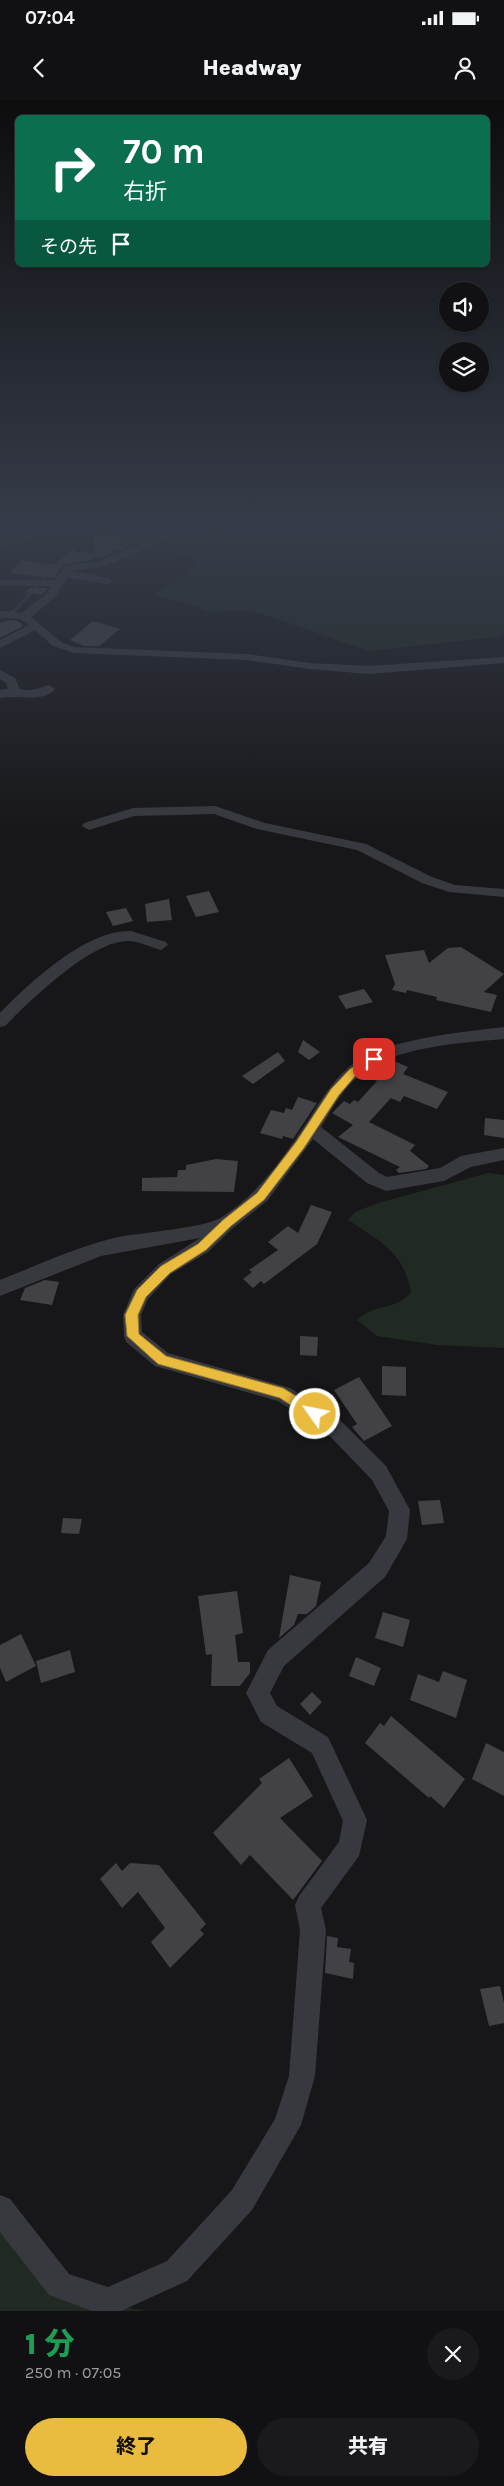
<!DOCTYPE html>
<html lang="ja">
<meta charset="utf-8">
<style>
:root{--surface:#111113;--page:#1a1a1c;--text:#f1f3f6;--muted:#9c9da0;--line:#303133;--accent:#e9bc3f}
body{margin:0;font-family:Karla,"Noto Sans JP",sans-serif;background:var(--page);color:var(--text);height:100vh;display:flex;flex-direction:column;font-size:19px;white-space:nowrap}
*{box-sizing:border-box;margin:0}
p{font-size:16px;color:var(--muted)}
.icon{flex:none;width:28px;height:28px;fill:none;stroke:currentColor;stroke-width:2;stroke-linecap:round;stroke-linejoin:round}
.map{position:relative;height:2211px;overflow:hidden}
.details{display:flex;flex-direction:column;background:var(--surface);flex:1}
.details>*{flex:none}
.banner{position:absolute;left:15px;top:15px;width:475px;height:152px;border-radius:8px;box-shadow:0 1px 4px #0004,0 0 0 1px var(--line);background:#0b6e4f;color:#fff;overflow:hidden}
.fabs{position:absolute;left:439px;top:182px;display:grid;gap:10px}
.fabs a{display:grid;place-items:center;width:50px;height:50px;border-radius:50%;background:var(--surface);box-shadow:0 1px 4px #0004,0 0 0 1px var(--line);font-size:25px}
.pin{position:absolute;display:grid;place-items:center;width:42px;height:42px;color:#fff;margin:-21px;border-radius:10px;box-shadow:0 2px 8px #0006}
.me{position:absolute;width:55px;margin:-28px;rotate:303deg;stroke-linejoin:round;filter:drop-shadow(0 0 4px #0008)}
.turn{display:flex;align-items:center;gap:18px;height:105px;padding:0 25px;font-size:22px}
.turn .icon{width:65px;height:65px;stroke-width:2.5}
.turn b{display:block;font-size:35px;line-height:42px}
.then{display:flex;align-items:center;height:48px;padding:0 25px;background:#0003;gap:10px;font-size:19px}
.round{display:grid;place-items:center;flex:none;width:52px;height:52px;border-radius:26px;background:var(--page)}
.overview{display:flex;align-items:center;justify-content:space-between;height:85px;padding:0 25px}
h1{font-size:30px;font-weight:800;line-height:38px;color:#1e9e55}
.action{display:flex;gap:10px;margin-top:auto;padding:10px 25px}
.action a{flex:1;height:58px;border-radius:30px;background:var(--accent);color:#111;font-size:20px;font-weight:800;line-height:58px;text-align:center}
.action a+a{background:var(--page);color:var(--text)}
.status{display:flex;justify-content:space-between;align-items:center;height:35px;padding:0 25px;background:var(--surface);direction:ltr}
.status svg{height:14px;fill:currentColor}
header{display:flex;justify-content:space-between;align-items:center;height:65px;padding:0 25px;background:var(--surface);font-size:22px;font-weight:800}
.map>svg:first-child{display:block}
.green{fill:#212923}
.lines{fill:none;stroke-linecap:round;stroke-linejoin:round}
.stream{stroke:#2e353d;stroke-width:3}
.building{fill:#424246}
.minor{fill:#38393e;fill-rule:evenodd}
.route{fill:#e9bc3f;stroke:#977a29}
</style>
<div class="status"><b>07:04</b><svg viewBox="0 0 49 12"><path d="M0 12V9h3v3zM5 12V6h3v6zM10 12V3h3v9zM15 12V0h3v12zM26 1h20v11H26zM47 4h2v5h-2z"/></svg></div>
<header><svg class="icon" aria-label="back" viewBox="0 0 24 24"><path d="M15 5l-7 7 7 7"/></svg>Headway<svg class="icon" aria-label="person" viewBox="0 0 24 24"><circle cx="12" cy="8" r="4"/><path d="M4 21q1-7 8-7t8 7"/></svg></header>
<div class="map">
<svg width="504" height="2211" viewBox="0 0 504 2211">
<rect width="100%" height="100%" fill="#171719"/>
<path class="green" d="M0,425H142L44,434L0,448Z
M230,425H504V534L495,537L369,551L257,512L241,510L208,512L197,507L157,496L155,492L181,477L197,464C179,446 164,458 144,451L180,437L219,429Z
M488,1073L504,1075V1248L437,1245L377,1236L357,1220C374,1203 397,1211 411,1192C404,1152 378,1140 348,1120L355,1112L378,1103Z
M0,2123L53,2195L146,2211H0Z"/>
<g class="lines">
<path class="stream" d="M117,448L177,425
M0,518L15,510L49,473"/>
</g>
<path class="building" d="M121,435L122,450H114L103,458L95,456L91,460L64,464L54,478L10,473L22,460L54,465L73,448L78,454L81,451L95,454L94,436Z
M30,488H48L41,495L25,492Z
M10,520L18,521L23,526L0,538V523Z
M93,521L120,529L99,546H84L70,540Z
M209,791L219,812L196,817L186,796Z
M169,799L172,820L147,822L145,804Z
M126,808L133,821L113,826L106,812Z
M461,847L504,874L484,892L497,895L491,912L436,900L437,897L407,890L406,893L392,890L395,884L385,855L424,850L429,863L448,848Z
M364,889L373,902L346,909L338,896Z
M303,940L320,952L309,960L298,952Z
M278,952L285,961L253,984L242,976Z
M392,960L408,967L403,974L448,992L437,1009L404,996L400,1002L391,998L369,1022L415,1045L410,1051L429,1066L426,1069L399,1073L396,1070L400,1067L338,1037L353,1025L332,1013L344,1001L350,1004L354,1000L358,1002L377,981L375,980L376,978L367,973Z
M298,997L317,1003L293,1039L283,1036L282,1039L260,1033L271,1010L284,1013L286,1008L292,1010Z
M485,1018L504,1020V1038L484,1035Z
M216,1059L238,1061L234,1092L142,1091V1078L177,1077L178,1070H186V1065Z
M311,1105L332,1112L317,1144L264,1184L261,1181L253,1188L243,1179L252,1172L249,1170L278,1150L268,1142L288,1126L298,1133Z
M45,1180L59,1182L52,1205L20,1200L25,1188Z
M300,1236L318,1237L317,1256L300,1255Z
M382,1266L406,1267V1296L382,1295Z
M359,1277L392,1326L364,1341L352,1327L357,1324L334,1290Z
M440,1400L444,1423L422,1425L418,1401Z
M63,1418L82,1419L79,1434L61,1433Z
M290,1475L321,1482L316,1506L307,1514H298L294,1525L279,1538Z
M237,1491L243,1533L235,1535L238,1562H250V1573L240,1586H211L212,1554L206,1555L198,1496Z
M383,1512L410,1520L403,1547L375,1538Z
M21,1534L36,1566L6,1582L0,1568V1545Z
M70,1550L75,1572L41,1583L36,1561Z
M356,1557L381,1568L374,1586L349,1576Z
M443,1571L467,1580L456,1618L410,1600L418,1574L439,1582Z
M312,1592L322,1602L310,1615L300,1604Z
M391,1616L465,1679L444,1708L430,1696L429,1698L365,1643L380,1623L384,1626Z
M486,1643L504,1652V1696L472,1679Z
M289,1658L313,1696L280,1718L322,1761L293,1800L250,1755L241,1765L213,1733L262,1683L259,1679Z
M116,1763L122,1771L130,1763L159,1765L206,1824L200,1830L204,1834L170,1868L151,1842L165,1828L138,1792L122,1808L100,1779Z
M327,1836L338,1838L337,1847L351,1849L349,1862L354,1863L353,1879L325,1873Z
M500,1886L504,1903V1923L489,1926L480,1889Z"/>
<g class="lines">
<path class="minor" d="M204,425H216L203,432L184,433L105,466L72,471L108,478L113,481L108,484L67,478L55,497L31,517L61,542L74,547L247,554L310,563L369,566L504,557V563L369,574L310,569L247,560L74,553L53,546L35,530L0,548V540L29,525L20,519L0,517V511L22,513L47,493L51,486H0V480H55L64,466L100,461L178,428Z
M0,570L15,578L20,589C31,592 38,588 49,585L55,589C42,604 17,594 0,598V590L8,589L6,583L0,579Z
M215,706L265,723L366,744L432,777L455,785L504,789V797L449,792L422,783L357,750L257,729L214,714L134,716L89,730L82,726L84,723L133,708Z
M131,831L166,842L168,845L161,850C150,847 139,841 127,841C90,842 31,900 5,926L0,927V913C29,883 87,829 131,831Z
M504,927V939C460,943 396,946 360,975C343,988 332,1009 321,1027L379,1073L387,1077L440,1068L461,1056L504,1048V1060L471,1067L444,1081L386,1091L367,1083L313,1039L267,1101L233,1128L208,1152L171,1174L148,1199L141,1215L142,1232L168,1253L290,1288L338,1318L386,1366L410,1410L407,1439L385,1477L284,1566L270,1593L277,1606L328,1637L367,1720L359,1756L321,1808L326,1830L315,1976L301,2025L252,2110L187,2181L121,2211H92L49,2195L0,2132V2095L10,2099L69,2174L108,2187L167,2161L232,2090L275,2019L289,1976L300,1830L295,1805L299,1796L339,1742L343,1721L312,1653L261,1622L246,1593L268,1550L369,1463L386,1436L389,1411L372,1380L324,1330L278,1301L155,1266L126,1242L124,1236L123,1215L134,1189L159,1164L200,1138L101,1156L0,1196V1180C38,1165 74,1148 114,1138C140,1132 203,1129 222,1117C259,1094 285,1055 309,1019C320,1001 332,982 348,968C380,939 462,932 504,927Z"/>
</g>
<linearGradient id="sky" x2="0" y2="1"><stop stop-color="#0d0d0e"/><stop offset="0.58" stop-color="#363c49"/><stop offset="1" stop-color="#363c49" stop-opacity="0"/></linearGradient>
<rect width="504" height="734" fill="url(#sky)"/>
<path class="route" d="M374,955L379,959L378,962L357,974L339,995L304,1048L264,1100L231,1126L206,1150L170,1173L146,1197L138,1215L139,1234L166,1256L283,1288L319,1310L321,1314L319,1318H310L280,1298L158,1264L127,1236L125,1215L137,1190L161,1166L198,1144L223,1120L257,1093L296,1042L331,989L350,969Z"/>
</svg>
<div class="fabs">
<a><svg class="icon" aria-label="sound" viewBox="0 0 24 24"><path d="M4 9h4l5-4v14l-5-4H4zM17 9q2 3 0 6"/></svg></a>
<a><svg class="icon" aria-label="layers" viewBox="0 0 24 24"><path d="M12 4l9 5-9 5-9-5zM3 14l9 5 9-5"/></svg></a>
</div>
<div class="pin" style="left:374px;top:959px;background:#d93025"><svg class="icon" aria-label="arrive" viewBox="0 0 24 24"><path d="M6 21V4h12l-3 4 3 4H6"/></svg></div>
<svg class="me" style="left:315px;top:1314px" viewBox="-20 -20 40 40"><circle r="17" fill="#e9bc3f" stroke="#fff" stroke-width="3"/><path d="M0-11L8 9 0 5-8 9z" fill="#fff"/></svg>
<div class="banner">
<div class="turn"><svg class="icon" aria-label="right" viewBox="0 0 24 24"><path d="M7 20v-9h11M14 6l5 5-5 5"/></svg><div><b>70 m</b>右折</div></div>
<div class="then">その先<svg class="icon" aria-label="arrive" viewBox="0 0 24 24"><path d="M6 21V4h12l-3 4 3 4H6"/></svg></div>
</div>
</div>
<section class="details">
<div class="overview"><div><h1>1 分</h1><p>250 m · 07:05</p></div><a class="round"><svg class="icon" aria-label="close" viewBox="0 0 24 24"><path d="M6 6l12 12M18 6L6 18"/></svg></a></div>
<div class="action"><a>終了</a><a>共有</a></div>
</section>
